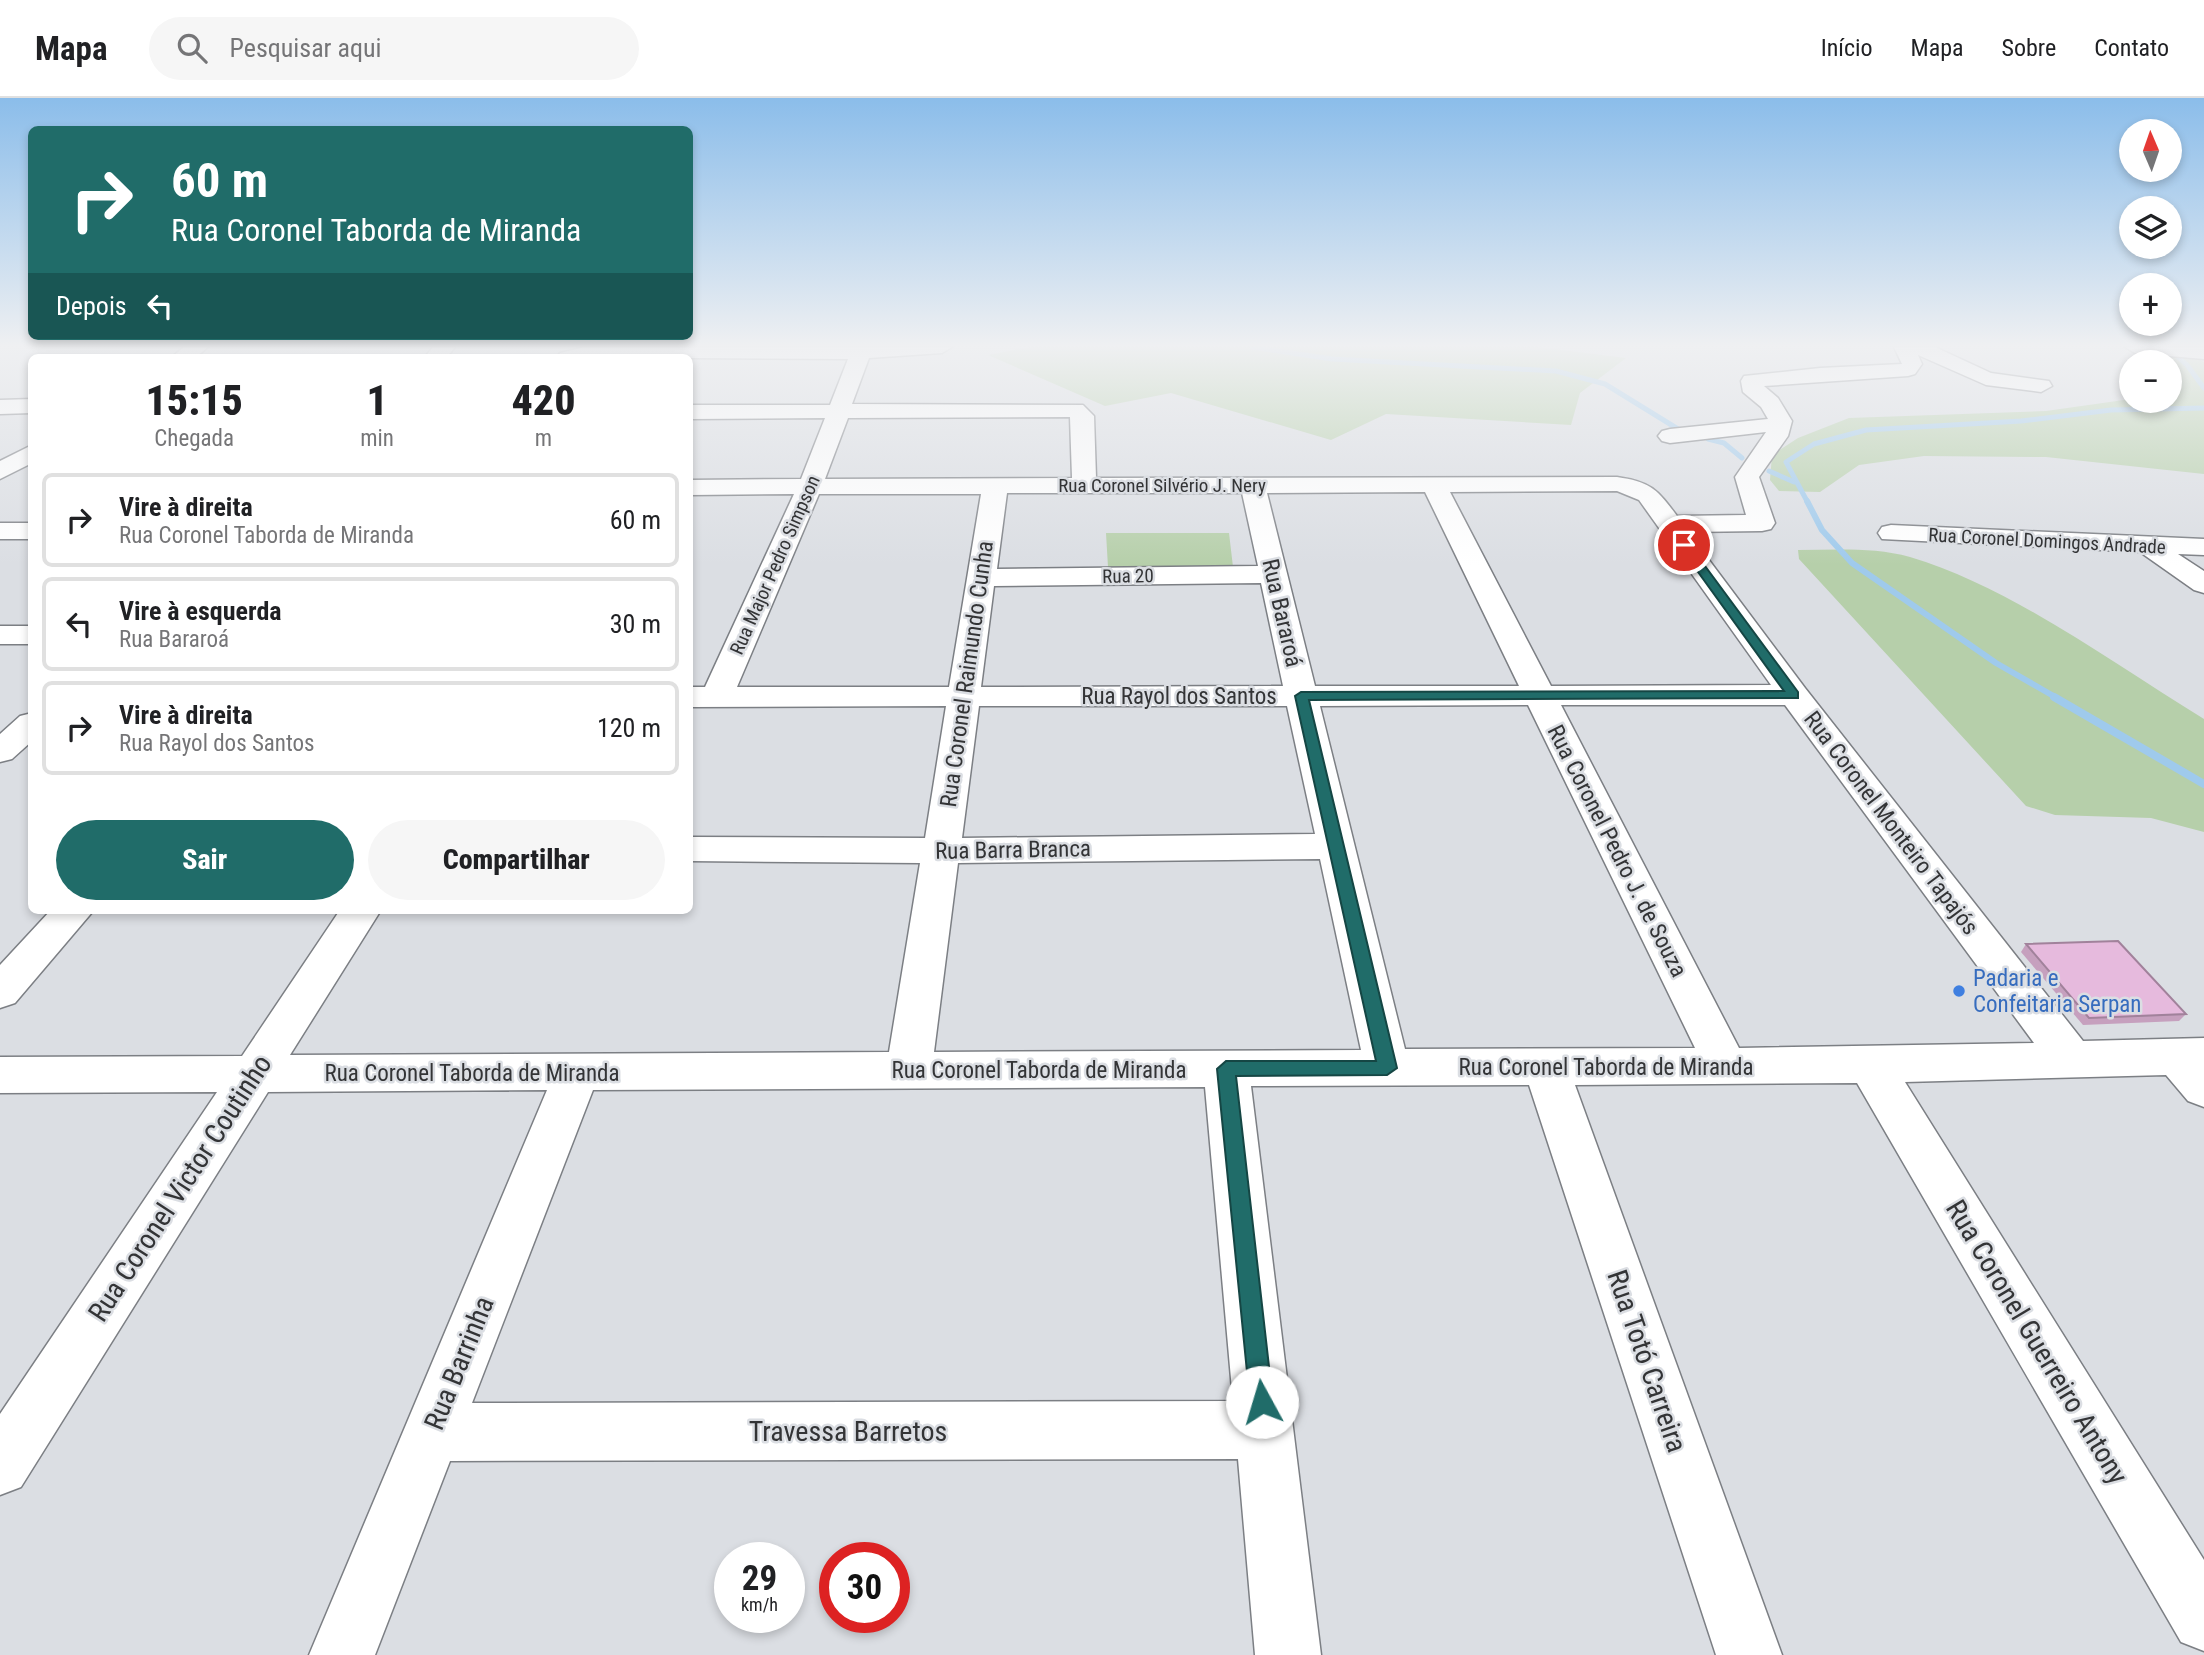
<!DOCTYPE html>
<html lang="pt">
<meta charset="utf-8">
<style>
:root{--surface:#fff;--page:#f6f6f6;--text:#202124;--muted:#757577;--line:#e0e0e0;--accent:#206c69}
body{margin:0;font-family:"Roboto Condensed",sans-serif;background:var(--page);color:var(--text);height:100vh;display:flex;flex-direction:column;font-size:26px;white-space:nowrap}
*{box-sizing:border-box;margin:0}
p{font-size:23px;color:var(--muted)}
.icon{flex:none;width:38px;height:38px;fill:none;stroke:currentColor;stroke-width:2;stroke-linecap:round;stroke-linejoin:round}
.map{position:relative;flex:1;overflow:hidden}
.sheet{position:absolute;left:28px;top:256px;width:665px;height:560px;display:flex;flex-direction:column;background:var(--surface);border-radius:10px;box-shadow:0 4px 10px #0003}
.sheet>*{flex:none}
.banner{position:absolute;left:28px;top:28px;width:665px;height:214px;border-radius:10px;box-shadow:0 4px 10px #0003;background:#206c69;color:#fff;overflow:hidden}
.needle{width:46px;rotate:358deg}
.tools{position:absolute;left:2119px;top:21px;display:grid;gap:14px}
.tools a{display:grid;place-items:center;width:63px;height:63px;border-radius:50%;background:var(--surface);box-shadow:0 4px 10px #0003;font-size:35px}
.speed{position:absolute;left:714px;top:1444px;display:flex;gap:14px;font-size:35px;font-weight:700;text-align:center}
.speed>*{display:grid;place-content:center;width:91px;height:91px;border-radius:50%;background:var(--surface);box-shadow:0 4px 10px #0003;line-height:1}
.speed small{font-size:18px;font-weight:400}
.speed .limit{border:10px solid #d22;background:#fff;color:#111}
.pin{position:absolute;display:grid;place-items:center;width:60px;height:60px;color:#fff;margin:-30px;border:4px solid #fff;border-radius:50%;box-shadow:0 2px 7px #0007}
.me{position:absolute;width:77px;margin:-38px;rotate:354deg;stroke-linejoin:round;filter:drop-shadow(0 0 5px #0008)}
.turn{display:flex;align-items:center;gap:24px;height:147px;padding:0 28px;font-size:32px}
.turn .icon{width:91px;height:91px;stroke-width:2.5}
.turn b{display:block;font-size:49px;line-height:60px}
.then{display:flex;align-items:center;height:66px;padding:0 28px;background:#0003;gap:14px;font-size:26px}
.eta{display:flex;justify-content:space-evenly;align-items:center;height:119px;text-align:center}
.eta b{font-size:42px;font-weight:800;line-height:49px}
.primary-button{display:flex;gap:14px;margin-top:auto;padding:14px 28px}
.primary-button a{flex:1;height:80px;border-radius:42px;background:var(--accent);color:#fff;font-size:28px;font-weight:800;line-height:80px;text-align:center}
.primary-button a+a{background:var(--page);color:var(--text)}
ul{padding:0;list-style:none}
li{display:flex;align-items:center;gap:21px;height:94px;margin:0 14px 10px;padding:0 14px;border:4px solid var(--line);border-radius:10px}
li div{flex:1}
li b{display:block;font-size:26px}
li em{font-style:normal}
header{display:flex;align-items:center;gap:42px;box-sizing:border-box;height:98px;padding:0 35px;background:var(--surface);border-bottom:2px solid var(--line)}
header strong{font-size:33px}
nav{display:flex;gap:38px;margin-inline-start:auto;font-size:24px}
.search{width:490px;height:63px;background:var(--page);display:flex;align-items:center;gap:18px;box-sizing:border-box;padding:0 24px;border-radius:38px;color:var(--muted);font-size:26px}
.map>svg:first-child{display:block}
.green{fill:#b6cfaa}
.lines{fill:none;stroke-linecap:round;stroke-linejoin:round}
.stream-far2{stroke:#9fcaec;stroke-width:5}
.stream-far1{stroke:#9fcaec;stroke-width:6}
.stream{stroke:#9fcaec;stroke-width:8}
.minor-casing{stroke:#7c7f84;stroke-width:3}
.minor{fill:#fff;fill-rule:evenodd}
.wall{fill:#c6a0be}
.building{fill:#e6badd;stroke:#a1829b;stroke-width:2}
.route{fill:#206c69;stroke:#154644;stroke-width:2}
.shop-dot{fill:#3f7fe0;stroke:#dbdee3;stroke-width:2.5}
.labels{text-anchor:middle;dominant-baseline:central;stroke-width:5;stroke-linejoin:round;paint-order:stroke}
.far-street-label{font-size:19px;fill:#333436;stroke:#dbdee3}
.street-label{font-size:23px;fill:#333436;stroke:#dbdee3}
.shop-label{font-size:23px;fill:#366cbe;stroke:#dbdee3;text-anchor:start}
.near-street-label{font-size:28px;fill:#333436;stroke:#dbdee3}
</style>
<header>
<strong>Mapa</strong>
<div class="search"><svg class="icon" aria-label="search" viewBox="0 0 24 24"><circle cx="10" cy="10" r="6"/><path d="M15 15l6 6"/></svg>Pesquisar aqui</div>
<nav><a>Início</a><a>Mapa</a><a>Sobre</a><a>Contato</a></nav>
</header>
<div class="map">
<svg width="2204" height="1557" viewBox="0 0 2204 1557">
<rect width="100%" height="100%" fill="#dbdee3"/>
<path class="green" d="M1030,249H1537L1626,260L1580,295L1571,327L1386,316L1331,342L1171,295L1105,308L988,257Z
M2164,257L2198,261L2204,264V376L2046,359L1924,358L1859,367L1820,394L1779,393L1770,382L1772,357L1798,340L1849,320L2046,313L2131,301L2170,303V264H2158Z
M1106,435H1229L1233,469H1108Z
M1798,452C1835,452 1874,449 1910,459C2013,490 2112,565 2204,621V734L2151,720L2055,717L2026,708L1799,461Z"/>
<g class="lines">
<path class="stream-far2" d="M1252,249L1332,261L1556,273L1605,286L1678,331
M2170,252L2187,267L2204,290
M1708,341L1724,345L1742,360
M1769,373L1794,384
M1808,405L1786,364L1814,346L1866,332L2021,323L2111,312L2204,310"/>
<path class="stream-far1" d="M1807,403L1822,432L1852,465L1996,565L2057,600"/>
<path class="stream" d="M2054,599L2204,686"/>
<defs>
<path id="minor" d="M184,249H208L196,259H172Z
M433,249H455L447,259H425Z
M585,249H952L942,255L869,260L852,306L1083,307L1094,318L1096,380L1617,379C1651,384 1657,391 1677,418L1746,417L1735,379L1766,334L1670,345L1662,343L1658,338L1662,333L1670,331L1768,321L1761,309L1743,294L1741,283L1744,278L1820,270L1902,266L1894,249H1935L1991,275L2049,283L2052,288L2041,294L1986,287L1918,257L1922,266L1915,276L1908,278L1764,288L1778,300L1792,323L1788,338L1759,379L1775,425L1771,431L1762,433L1688,434L1805,590L2083,943L2204,940V1009L2188,1003L2166,977L1905,984L2204,1462V1553L2181,1544L1857,985L1575,987L1782,1557H1716L1529,987L1251,988L1321,1557H1255L1238,1361L450,1363L375,1557H309L547,992L268,994L21,1389L0,1397V1316L217,994L0,995V959L242,958L340,812H381L290,957L889,954L920,765L690,763V739L925,740L946,608L690,609V589H705L794,396L690,397V382L801,381L825,320L690,321V307H830L848,261L557,259L560,255ZM1070,319L1072,380L825,381L848,320ZM1617,393L1639,402L1771,587L1551,588L1450,394ZM1425,394L1519,588H1315L1267,395ZM1007,395H1242L1258,468L997,471ZM819,396H981L949,589H737ZM1261,485L1283,588L981,589L994,488ZM1528,607L1695,950L1405,951L1320,608ZM1561,607H1785L2034,945L1739,950ZM979,608H1287L1315,736L962,740ZM1320,761L1361,952L934,954L958,765ZM1205,989L1233,1303L472,1305L593,992Z
M2125,249H2204V261L2135,255Z
M32,301V315L0,316V302Z
M32,347V365L0,381V363Z
M0,425H32V441H0Z
M1891,427L2204,441V457L2178,456L2204,473V495L2194,492L2140,454L1882,441L1878,435L1882,429Z
M0,528H32V546H0Z
M32,615V643L12,661L0,664V636L20,618Z
M51,812H94L15,905L0,910V867Z"/>
</defs>
<use href="#minor" class="minor-casing"/>
<use href="#minor" class="minor"/>
</g>
<path class="wall" d="M2026,846L2186,916L2179,923L2083,927L2021,854Z"/>
<path class="building" d="M2118,843L2186,916L2089,920L2026,846Z"/>
<linearGradient id="sky" x2="0" y2="1"><stop stop-color="#8bbdea"/><stop offset="0.53" stop-color="#eff0f2"/><stop offset="1" stop-color="#eff0f2" stop-opacity="0"/></linearGradient>
<rect width="2204" height="467" fill="url(#sky)"/>
<path class="route" d="M1680,445H1688L1798,594V600L1309,602L1397,970L1387,977L1236,978L1273,1304L1270,1313L1262,1316L1253,1313L1250,1304L1217,971L1226,963H1376L1295,598L1301,594L1784,593L1680,449Z"/>
<circle class="shop-dot" cx="1959" cy="893" r="7"/>
<g class="labels">
<g class="far-street-label">
<text x="1162" y="387">Rua Coronel Silvério J. Nery</text>
<text transform="translate(2047 443) rotate(3)">Rua Coronel Domingos Andrade</text>
<text transform="translate(775 467) rotate(-66)">Rua Major Pedro Simpson</text>
<text transform="translate(1128 478) rotate(-1)">Rua 20</text>
</g>
<g class="street-label">
<text transform="translate(1282 515) rotate(77)">Rua Bararoá</text>
<text transform="translate(967 576) rotate(-82)">Rua Coronel Raimundo Cunha</text>
<text x="1179" y="598">Rua Rayol dos Santos</text>
<text transform="translate(1891 725) rotate(53)">Rua Coronel Monteiro Tapajós</text>
<text transform="translate(1013 752) rotate(-1)">Rua Barra Branca</text>
<text transform="translate(1617 753) rotate(63)">Rua Coronel Pedro J. de Souza</text>
<text x="1606" y="969">Rua Coronel Taborda de Miranda</text>
<text x="1039" y="972">Rua Coronel Taborda de Miranda</text>
<text x="472" y="975">Rua Coronel Taborda de Miranda</text>
</g>
<g class="shop-label">
<text x="1973" y="880">Padaria e<tspan x="1973" dy="26">Confeitaria Serpan</tspan></text>
</g>
<g class="near-street-label">
<text transform="translate(180 1090) rotate(-57)">Rua Coronel Victor Coutinho</text>
<text transform="translate(2037 1244) rotate(59)">Rua Coronel Guerreiro Antony</text>
<text transform="translate(1647 1263) rotate(71)">Rua Totó Carreira</text>
<text transform="translate(459 1265) rotate(-68)">Rua Barrinha</text>
<text x="848" y="1333">Travessa Barretos</text>
</g>
</g>
</svg>
<div class="tools">
<a><svg class="needle" viewBox="-14 -14 28 28"><path d="M0-13l5 13h-10z" fill="#e53935"/><path d="M0 13l5-13h-10z" fill="#757577"/></svg></a>
<a><svg class="icon" aria-label="layers" viewBox="0 0 24 24"><path d="M12 4l9 5-9 5-9-5zM3 14l9 5 9-5"/></svg></a>
<a>+</a>
<a>−</a>
</div>
<div class="speed"><div>29<small>km/h</small></div><div class="limit">30</div></div>
<div class="pin" style="left:1684px;top:447px;background:#d93025"><svg class="icon" aria-label="arrive" viewBox="0 0 24 24"><path d="M6 21V4h12l-3 4 3 4H6"/></svg></div>
<svg class="me" style="left:1262px;top:1304px" viewBox="-20 -20 40 40"><circle r="19" fill="#fff"/><path d="M0-13L10 11 0 6-10 11z" fill="#206c69"/></svg>
<div class="banner">
<div class="turn"><svg class="icon" aria-label="right" viewBox="0 0 24 24"><path d="M7 20v-9h11M14 6l5 5-5 5"/></svg><div><b>60 m</b>Rua Coronel Taborda de Miranda</div></div>
<div class="then">Depois<svg class="icon" aria-label="left" viewBox="0 0 24 24"><path d="M17 20v-9H6M10 6l-5 5 5 5"/></svg></div>
</div>
<section class="sheet">
<div class="eta">
<div><b>15:15</b><p>Chegada</p></div>
<div><b>1</b><p>min</p></div>
<div><b>420</b><p>m</p></div>
</div>
<ul>
<li><svg class="icon" aria-label="right" viewBox="0 0 24 24"><path d="M7 20v-9h11M14 6l5 5-5 5"/></svg><div><b>Vire à direita</b><p>Rua Coronel Taborda de Miranda</p></div><em>60 m</em></li>
<li><svg class="icon" aria-label="left" viewBox="0 0 24 24"><path d="M17 20v-9H6M10 6l-5 5 5 5"/></svg><div><b>Vire à esquerda</b><p>Rua Bararoá</p></div><em>30 m</em></li>
<li><svg class="icon" aria-label="right" viewBox="0 0 24 24"><path d="M7 20v-9h11M14 6l5 5-5 5"/></svg><div><b>Vire à direita</b><p>Rua Rayol dos Santos</p></div><em>120 m</em></li>
</ul>
<div class="primary-button"><a>Sair</a><a>Compartilhar</a></div>
</section>
</div>
